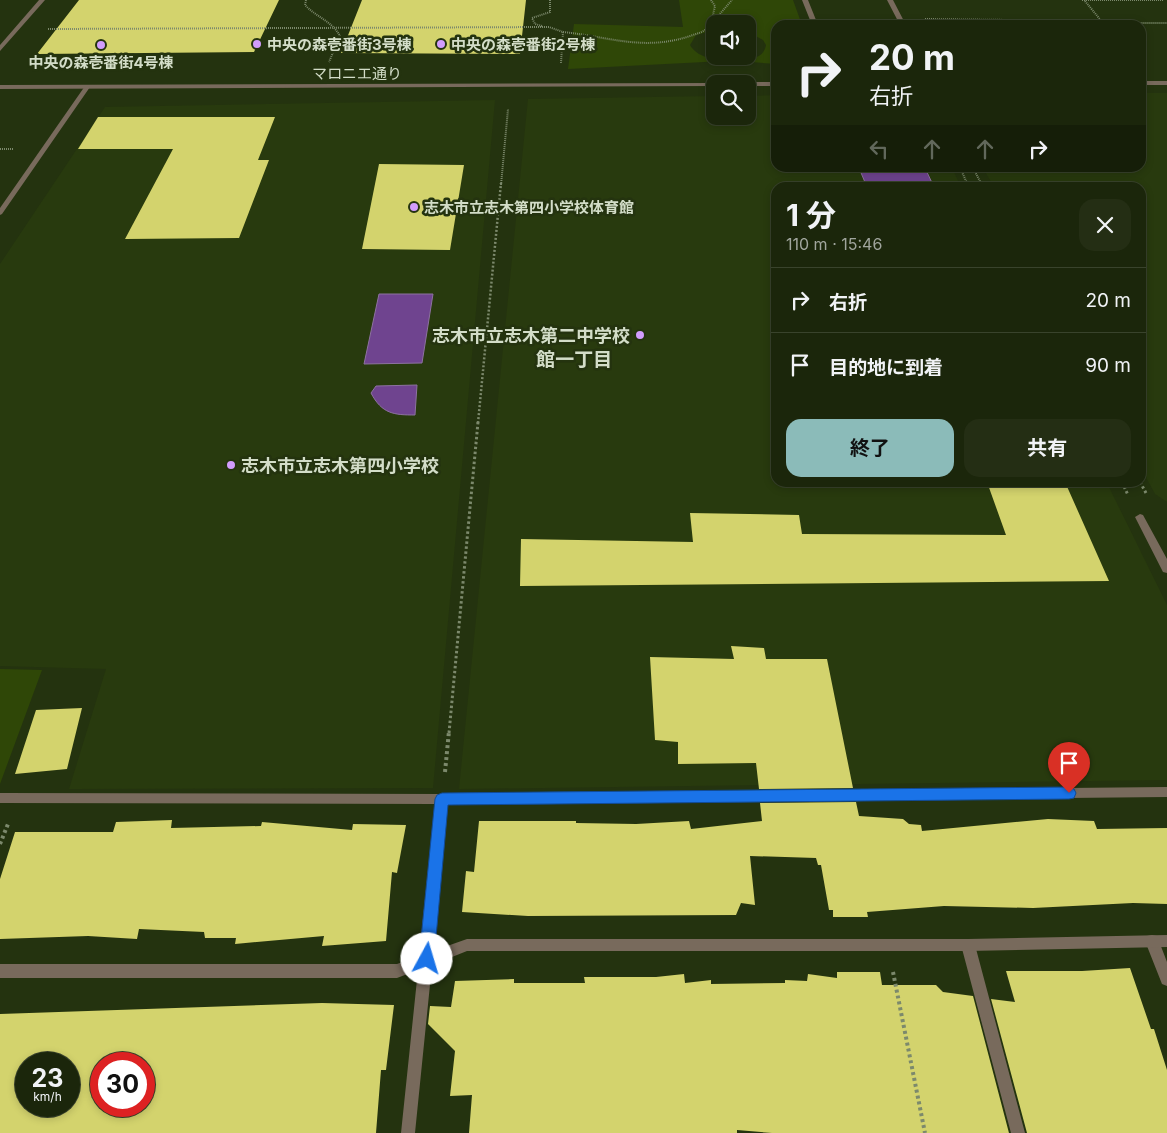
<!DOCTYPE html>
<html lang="ja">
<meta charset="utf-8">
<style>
:root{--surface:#1b260b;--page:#242e14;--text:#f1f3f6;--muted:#a0a59d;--line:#39432c;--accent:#8bbbb9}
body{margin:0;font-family:Inter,"Noto Sans JP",sans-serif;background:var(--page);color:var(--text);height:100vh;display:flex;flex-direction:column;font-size:19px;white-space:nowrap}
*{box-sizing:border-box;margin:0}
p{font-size:16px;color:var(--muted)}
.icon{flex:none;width:28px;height:28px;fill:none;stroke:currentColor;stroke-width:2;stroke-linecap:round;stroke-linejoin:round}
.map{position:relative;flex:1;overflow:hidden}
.sheet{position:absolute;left:771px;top:182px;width:375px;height:305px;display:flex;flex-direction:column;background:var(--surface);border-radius:15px;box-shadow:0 2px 8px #0003,0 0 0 1px var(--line)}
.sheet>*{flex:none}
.banner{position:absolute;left:771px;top:20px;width:375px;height:152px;border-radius:15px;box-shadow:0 2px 8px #0003,0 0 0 1px var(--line);background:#1b260b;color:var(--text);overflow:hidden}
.fabs{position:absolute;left:706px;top:15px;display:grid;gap:10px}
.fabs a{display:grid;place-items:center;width:50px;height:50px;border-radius:10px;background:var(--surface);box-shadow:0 2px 8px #0003,0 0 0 1px var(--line);font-size:25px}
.speed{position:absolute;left:15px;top:1052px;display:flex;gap:10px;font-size:25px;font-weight:700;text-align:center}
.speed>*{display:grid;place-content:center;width:65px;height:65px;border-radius:50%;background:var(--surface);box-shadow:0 2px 8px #0003,0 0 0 1px var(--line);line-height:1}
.speed small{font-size:12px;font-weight:400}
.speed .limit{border:8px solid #d22;background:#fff;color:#111}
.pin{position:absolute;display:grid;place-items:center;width:42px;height:42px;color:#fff;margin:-51px -21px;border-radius:50% 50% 50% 0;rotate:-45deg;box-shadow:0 0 5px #0007}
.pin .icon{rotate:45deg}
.me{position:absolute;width:55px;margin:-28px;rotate:6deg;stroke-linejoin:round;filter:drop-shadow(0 0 4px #0008)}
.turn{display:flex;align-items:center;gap:18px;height:105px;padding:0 15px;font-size:22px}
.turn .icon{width:65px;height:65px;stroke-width:2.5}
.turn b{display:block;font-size:35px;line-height:42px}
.lanes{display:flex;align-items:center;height:48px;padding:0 15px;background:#0003;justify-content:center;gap:25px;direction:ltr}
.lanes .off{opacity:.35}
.round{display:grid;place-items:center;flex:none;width:52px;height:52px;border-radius:15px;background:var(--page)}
.headline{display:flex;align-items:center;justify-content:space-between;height:85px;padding:0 15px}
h1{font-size:30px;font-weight:700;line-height:38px}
.primary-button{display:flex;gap:10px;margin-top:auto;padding:10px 15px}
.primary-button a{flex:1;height:58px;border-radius:15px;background:var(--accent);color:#111;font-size:20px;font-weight:700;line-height:58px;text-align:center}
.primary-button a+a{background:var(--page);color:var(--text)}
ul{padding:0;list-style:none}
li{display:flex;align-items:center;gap:15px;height:65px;padding:0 15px;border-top:1px solid var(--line)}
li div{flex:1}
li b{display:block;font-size:19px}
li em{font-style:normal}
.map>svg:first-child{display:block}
.built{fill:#283a0e}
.green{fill:#2f4707}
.water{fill:#6f448f;stroke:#8d72a0}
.building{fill:#d3d36d;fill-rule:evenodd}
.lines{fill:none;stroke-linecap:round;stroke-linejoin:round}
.path-far3{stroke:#7c896c;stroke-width:2;stroke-dasharray:1 1;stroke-linecap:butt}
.path-far2{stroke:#7c896c;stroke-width:2.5;stroke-dasharray:2 2;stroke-linecap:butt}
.path-far1{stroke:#7c896c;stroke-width:3;stroke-dasharray:2.5 2.5;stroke-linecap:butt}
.path{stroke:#7c896c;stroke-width:4;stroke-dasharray:3 3;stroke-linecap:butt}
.service{fill:#786a5c;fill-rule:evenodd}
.minor{fill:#786a5c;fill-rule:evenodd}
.tertiary{fill:#786a5c;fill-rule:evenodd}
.route{fill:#1a73e8;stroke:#114b97}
.poi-dot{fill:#d29dfd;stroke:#24330f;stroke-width:2}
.labels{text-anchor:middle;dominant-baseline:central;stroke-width:5;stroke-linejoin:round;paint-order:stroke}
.far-poi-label{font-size:15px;font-weight:bold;fill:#d3ddc8;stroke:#24330f;text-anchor:start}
.far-street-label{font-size:15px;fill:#d3ddc8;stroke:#24330f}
.poi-label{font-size:18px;font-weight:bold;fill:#d3ddc8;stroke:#24330f;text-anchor:end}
.neighbourhood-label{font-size:19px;font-weight:bold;fill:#d3ddc8;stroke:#24330f}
</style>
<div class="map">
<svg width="1167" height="1133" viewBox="0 0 1167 1133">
<rect width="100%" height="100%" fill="#24330f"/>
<path class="built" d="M1141,93H1167V502L1155,494L1141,468V188L994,187L983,168H1141Z
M776,95V168H952L961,187L776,188V482L1107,483L1167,605V780L459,789L528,99L715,96V116H748V96Z
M495,100L433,788L69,789L106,669L0,666V264L105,107Z"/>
<path class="green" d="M679,0H793L802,25H776V64L738,61C749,59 764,59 766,45L763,40L748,32V24H715V30L696,35L690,45C697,57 712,59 724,61L568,69L574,24L683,27Z
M0,669L42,670L0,784Z"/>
<path class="water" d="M859,168H925L934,187H867Z
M379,294H433L422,363L364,364Z
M417,385L415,415C394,415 382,414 371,393L376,386Z"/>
<path class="building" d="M79,0H279L254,52L37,54Z
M362,0H526L520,54L341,53Z
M98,117H275L258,160H269L239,238L125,239L173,149H78Z
M379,164L464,165L450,250L362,249Z
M987,482H1065L1109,581L520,586L521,539L693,542L690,513L799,515L802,534L1006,535Z
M731,646L764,648L766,659H827L853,788L759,789L756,763L678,764V742L655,740L650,657L734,659Z
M82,708L67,769L15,774L36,710Z
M856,802L859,816L903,819L909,824L921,825L922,831L1048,819L1094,821L1097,829L1167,828V904L1133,903L1033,908L944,906L867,912L868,917H833V910H829L821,865H818L816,858L750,856L755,905L741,903L736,915L528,916L462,912L466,871L474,872L479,821H576V823L636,824L689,821L691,829L762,821L760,803Z
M172,820L171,828L261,826L262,822L352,830L353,824L406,825L397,873L392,872L386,941L322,946L324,936L235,944L236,938H205L204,932L139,929L137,939L88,936L0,939V879L15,832H113L116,822Z
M1130,968L1151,1029H1154L1167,1070V1133H1027L991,999L1015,1002L1006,971H1082Z
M837,972H880L882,985H936L943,992L973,996L1009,1133H772L737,1130V1133H469L472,1095L450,1096L455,1051L428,1024L430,1006L451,1007L455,981L514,979V983H585L584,977H656L684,974L685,983L711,980V984L785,983V980L807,981L808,974L837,978Z
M322,1003L394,1005L386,1070H381L376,1133H0V1014ZM26,1064H69V1106H26ZM101,1064H144V1106H101Z"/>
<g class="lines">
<path class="path-far3" d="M306,0L305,5C316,17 332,21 340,36L329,62
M711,0L715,6L712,19L719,15L732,0
M1082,0H1163
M1085,1L1103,23H1167
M925,19L1101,21
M542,26L535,24L532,18L550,12V0
M48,29L549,27L563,32L561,63
M563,32C611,37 645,52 693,35C702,32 710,30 712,19
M0,149H14
M960,168L968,185
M973,168L982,185
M501,185L508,109"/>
<path class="path-far2" d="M968,183L970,188
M981,183L984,188
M478,423L501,183"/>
<path class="path-far1" d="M1122,482L1128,495
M1140,482L1146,493
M449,733L478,422"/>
<path class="path" d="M445,772L449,731
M0,844L8,824
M893,972L925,1133"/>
<path class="service" d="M1152,935L1157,936L1167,962V986L1162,984L1145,941L1147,936Z
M968,939L973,940L975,945L1025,1133H1011L961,945L963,940Z"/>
<path class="minor" d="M39,0H45L0,51V45Z
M802,0H808L818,25H812Z
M887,0H893L906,25H900Z
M85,86L90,87L2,214L0,215V208Z
M1140,514L1143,515L1167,559V573L1163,572L1135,517Z
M1167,787V797L447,804L433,951L467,939H968L1167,935V947L968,951H467L432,965L415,1133H401L418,970L397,978H0V964H397L419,956L435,804L0,803V793L442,794Z"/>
<path class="tertiary" d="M1141,81H1167V85H1141Z
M776,82V86H748V84H745L748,82Z
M717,83L715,86L0,89V85Z"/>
</g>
<path class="route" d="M1069,787L1074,789L1076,793L1074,798L1069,799L448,805L434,959L432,964L427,966L421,964L419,959L435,799L437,795L442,793Z"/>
<g class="poi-dot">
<circle cx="257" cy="44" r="5"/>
<circle cx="441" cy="44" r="5"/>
<circle cx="101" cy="45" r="5"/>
<circle cx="414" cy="207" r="5"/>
<circle cx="640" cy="335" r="5"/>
<circle cx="231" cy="465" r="5"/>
</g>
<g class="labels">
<g class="far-poi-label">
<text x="267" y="44">中央の森壱番街3号棟</text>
<text x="451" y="44">中央の森壱番街2号棟</text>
<text x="101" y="62" text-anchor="middle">中央の森壱番街4号棟</text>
<text x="424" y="207">志木市立志木第四小学校体育館</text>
</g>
<g class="far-street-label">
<text x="357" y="73">マロニエ通り</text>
</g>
<g class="poi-label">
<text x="630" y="335">志木市立志木第二中学校</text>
<text x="241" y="465" text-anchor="start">志木市立志木第四小学校</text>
</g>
<g class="neighbourhood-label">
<text x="574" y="359">館一丁目</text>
</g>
</g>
</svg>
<div class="fabs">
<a><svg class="icon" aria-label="sound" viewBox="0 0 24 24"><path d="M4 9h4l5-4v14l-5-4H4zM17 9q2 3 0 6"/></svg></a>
<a><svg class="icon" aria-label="search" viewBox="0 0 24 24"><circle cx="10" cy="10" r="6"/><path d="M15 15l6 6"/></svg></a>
</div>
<div class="speed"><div>23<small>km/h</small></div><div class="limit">30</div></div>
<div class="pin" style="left:1069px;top:793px;background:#d93025"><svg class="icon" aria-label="arrive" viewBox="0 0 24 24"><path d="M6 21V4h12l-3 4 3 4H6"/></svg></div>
<svg class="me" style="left:427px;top:959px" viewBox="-20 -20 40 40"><circle r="19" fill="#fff"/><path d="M0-13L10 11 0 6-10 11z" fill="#1a73e8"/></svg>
<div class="banner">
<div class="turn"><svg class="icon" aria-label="right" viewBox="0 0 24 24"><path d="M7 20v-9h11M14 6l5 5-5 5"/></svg><div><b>20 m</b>右折</div></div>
<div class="lanes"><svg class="icon off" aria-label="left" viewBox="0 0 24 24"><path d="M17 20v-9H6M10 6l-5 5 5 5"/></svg><svg class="icon off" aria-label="ahead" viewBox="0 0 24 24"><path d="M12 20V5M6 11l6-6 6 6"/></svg><svg class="icon off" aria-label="ahead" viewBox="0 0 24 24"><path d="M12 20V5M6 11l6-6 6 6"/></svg><svg class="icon" aria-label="right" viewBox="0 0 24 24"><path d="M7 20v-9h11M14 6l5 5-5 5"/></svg></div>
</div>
<section class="sheet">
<div class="headline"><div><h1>1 分</h1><p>110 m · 15:46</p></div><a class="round"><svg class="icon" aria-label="close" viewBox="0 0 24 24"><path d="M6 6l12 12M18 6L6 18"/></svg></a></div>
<ul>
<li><svg class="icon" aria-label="right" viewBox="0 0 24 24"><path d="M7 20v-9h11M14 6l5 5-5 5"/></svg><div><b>右折</b></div><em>20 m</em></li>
<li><svg class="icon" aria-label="arrive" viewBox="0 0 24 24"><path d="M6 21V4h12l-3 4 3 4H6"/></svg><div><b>目的地に到着</b></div><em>90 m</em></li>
</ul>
<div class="primary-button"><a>終了</a><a>共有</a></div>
</section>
</div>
